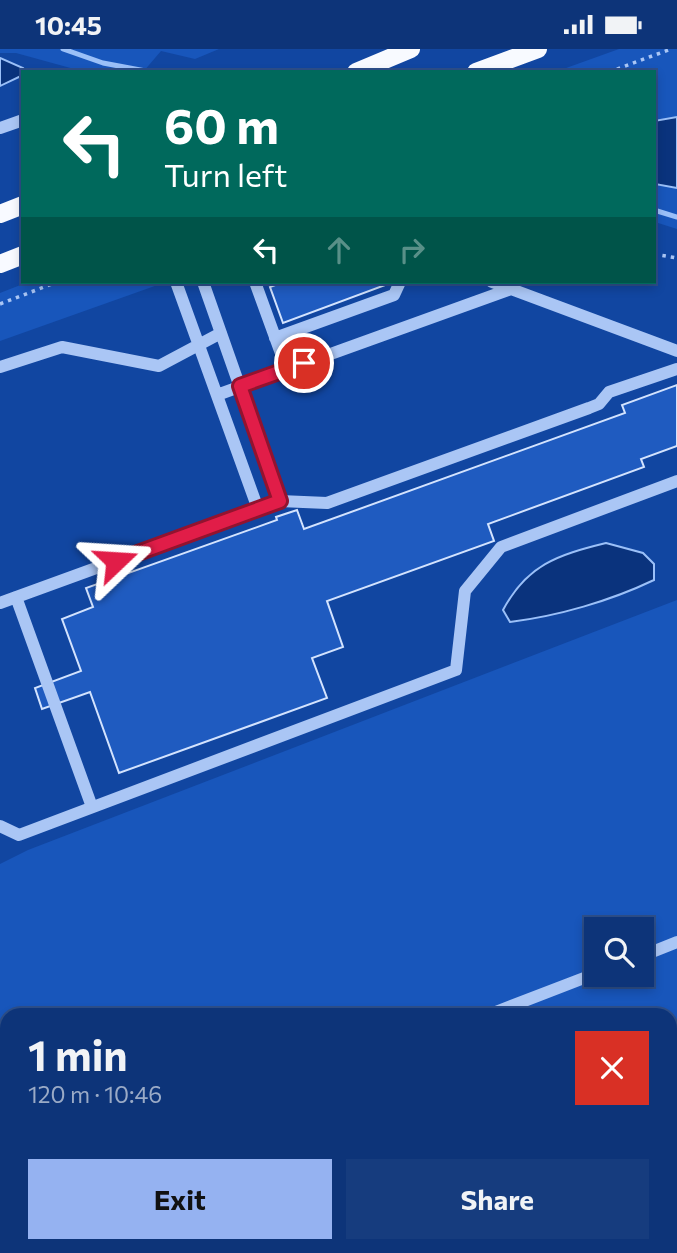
<!DOCTYPE html>
<meta charset="utf-8">
<style>
:root{--surface:#0d3479;--page:#163c7e;--text:#f1f3f6;--muted:#9aaac6;--line:#2d4f8a;--accent:#95b2f1}
body{margin:0;font-family:Commissioner,sans-serif;background:var(--page);color:var(--text);height:100vh;display:flex;flex-direction:column;font-size:26px;white-space:nowrap}
*{box-sizing:border-box;margin:0}
p{font-size:23px;color:var(--muted)}
.icon{flex:none;width:38px;height:38px;fill:none;stroke:currentColor;stroke-width:2;stroke-linecap:round;stroke-linejoin:round}
.map{position:relative;flex:1;overflow:hidden}
.details{position:absolute;left:0px;top:959px;width:677px;height:245px;display:flex;flex-direction:column;background:var(--surface);border-radius:21px 21px 0 0;box-shadow:0 4px 10px #0003,0 0 0 2px var(--line)}
.details>*{flex:none}
.banner{position:absolute;left:21px;top:21px;width:635px;height:214px;border-radius:0px;box-shadow:0 4px 10px #0003,0 0 0 2px var(--line);background:#00695c;color:#fff;overflow:hidden}
.buttons{position:absolute;left:584px;top:868px;display:grid;gap:14px}
.buttons a{display:grid;place-items:center;width:70px;height:70px;border-radius:0px;background:var(--surface);box-shadow:0 4px 10px #0003,0 0 0 2px var(--line);font-size:35px}
.pin{position:absolute;display:grid;place-items:center;width:60px;height:60px;color:#fff;margin:-30px;border:4px solid #fff;border-radius:50%;box-shadow:0 2px 7px #0007}
.me{position:absolute;width:77px;margin:-38px;rotate:70deg;stroke-linejoin:round;filter:drop-shadow(0 0 5px #0008)}
.turn{display:flex;align-items:center;gap:24px;height:147px;padding:0 28px;font-size:32px}
.turn .icon{width:91px;height:91px;stroke-width:2.5}
.turn b{display:block;font-size:49px;line-height:60px}
.lanes{display:flex;align-items:center;height:66px;padding:0 28px;background:#0003;justify-content:center;gap:35px;direction:ltr}
.lanes .off{opacity:.35}
.round{display:grid;place-items:center;flex:none;width:74px;height:74px;border-radius:0px;background:var(--page)}
.overview{display:flex;align-items:center;justify-content:space-between;height:119px;padding:0 28px}
h1{font-size:42px;font-weight:700;line-height:52px}
.button{display:flex;gap:14px;margin-top:auto;padding:14px 28px}
.button a{flex:1;height:80px;border-radius:0px;background:var(--accent);color:#111;font-size:28px;font-weight:700;line-height:80px;text-align:center}
.button a+a{background:var(--page);color:var(--text)}
.status{display:flex;justify-content:space-between;align-items:center;height:49px;padding:0 35px;background:var(--surface);direction:ltr}
.status svg{height:19px;fill:currentColor}
.map>svg:first-child{display:block}
.green{fill:#1856bb;fill-rule:evenodd}
.water{fill:#0a337d;stroke:#9bc0f8;stroke-width:2}
.lines{fill:none;stroke-linecap:round;stroke-linejoin:round}
.stream{stroke:#9bc0f8;stroke-width:5}
.building{fill:#1f5bc0;stroke:#d3e3fe;stroke-width:2}
.path{stroke:#aac6f5;stroke-width:3.5;stroke-dasharray:3.5 5;stroke-linecap:butt}
.minor{stroke:#aac6f5;stroke-width:12}
.major{stroke:#f8faff;stroke-width:18}
.route-casing{stroke:#92132f;stroke-width:18}
.route{stroke:#e11d48;stroke-width:12}
</style>
<div class="status"><b>10:45</b><svg viewBox="0 0 49 12"><path d="M0 12V9h3v3zM5 12V6h3v6zM10 12V3h3v9zM15 12V0h3v12zM26 1h20v11H26zM47 4h2v5h-2z"/></svg></div>
<div class="map">
<svg width="677" height="1204" viewBox="0 0 677 1204">
<rect width="100%" height="100%" fill="#1146a1"/>
<path class="green" d="M0,0H219L195,10L161,2L143,23H85L16,4H0Z
M619,0H677V68L655,72L654,23H555Z
M655,135L677,139V180L655,173Z
M28,233H166L0,292V244Z
M677,551V1204H39L35,1197H670V966H7V1133L0,1118V815L28,801ZM597,880H642V926H597Z"/>
<path class="water" d="M0,9L23,19L21,27L0,37Z
M677,68V139L655,135L654,72Z
M606,494L643,504L654,515V531C610,552 558,567 510,573L503,561C527,516 557,506 606,494Z"/>
<g class="lines">
<path class="stream" d="M63,0L103,14L151,23
M654,161L677,168"/>
</g>
<path class="building" d="M283,233H387L388,235L283,274L270,238Z
M677,336V397L641,410L644,418L488,475L494,492L327,552L343,598L312,609L327,649L119,724L90,643L42,660L35,639L81,622L62,570L93,558L86,539L277,471L276,468L297,461L304,480L625,364L622,356Z"/>
<g class="lines">
<path class="path" d="M609,23L671,0
M654,205L677,209
M0,255L57,233"/>
<path class="minor" d="M0,79L23,71
M176,233L258,460
M203,233L280,452
M255,233L287,321
M492,233L677,302
M275,289L394,246L400,233
M0,318L62,298L159,317L221,284
M217,346L511,240
M16,548L92,758
M0,554L280,452L327,454L589,359L599,355L609,343L677,320
M0,777L19,786L456,621L465,542L501,498L677,432
M642,907L677,893
M488,966L597,924
M670,1127L677,1124
M670,1194L677,1191
M455,1197L458,1204
M201,1204L206,1197
M291,1204L292,1197
M467,1204L486,1197
M644,1204L662,1197"/>
<path class="major" d="M356,23L411,0
M476,23L538,0
M0,165L23,156
M0,215L23,206"/>
</g>
<g class="lines">
<defs>
<path id="route" d="M116,512L280,452L240,337L304,314"/>
</defs>
<use href="#route" class="route-casing"/>
<use href="#route" class="route"/>
</g>
</svg>
<div class="buttons">
<a><svg class="icon" aria-label="search" viewBox="0 0 24 24"><circle cx="10" cy="10" r="6"/><path d="M15 15l6 6"/></svg></a>
</div>
<div class="pin" style="left:304px;top:314px;background:#d93025"><svg class="icon" aria-label="arrive" viewBox="0 0 24 24"><path d="M6 21V4h12l-3 4 3 4H6"/></svg></div>
<svg class="me" style="left:116px;top:512px" viewBox="-20 -20 40 40"><path d="M0-17L14 15 0 8-14 15z" fill="#e11d48" stroke="#fff" stroke-width="4"/></svg>
<div class="banner">
<div class="turn"><svg class="icon" aria-label="left" viewBox="0 0 24 24"><path d="M17 20v-9H6M10 6l-5 5 5 5"/></svg><div><b>60 m</b>Turn left</div></div>
<div class="lanes"><svg class="icon" aria-label="left" viewBox="0 0 24 24"><path d="M17 20v-9H6M10 6l-5 5 5 5"/></svg><svg class="icon off" aria-label="ahead" viewBox="0 0 24 24"><path d="M12 20V5M6 11l6-6 6 6"/></svg><svg class="icon off" aria-label="right" viewBox="0 0 24 24"><path d="M7 20v-9h11M14 6l5 5-5 5"/></svg></div>
</div>
<section class="details">
<div class="overview"><div><h1>1 min</h1><p>120 m · 10:46</p></div><a class="round" style="background:#d93025;color:#fff"><svg class="icon" aria-label="close" viewBox="0 0 24 24"><path d="M6 6l12 12M18 6L6 18"/></svg></a></div>
<div class="button"><a>Exit</a><a>Share</a></div>
</section>
</div>
